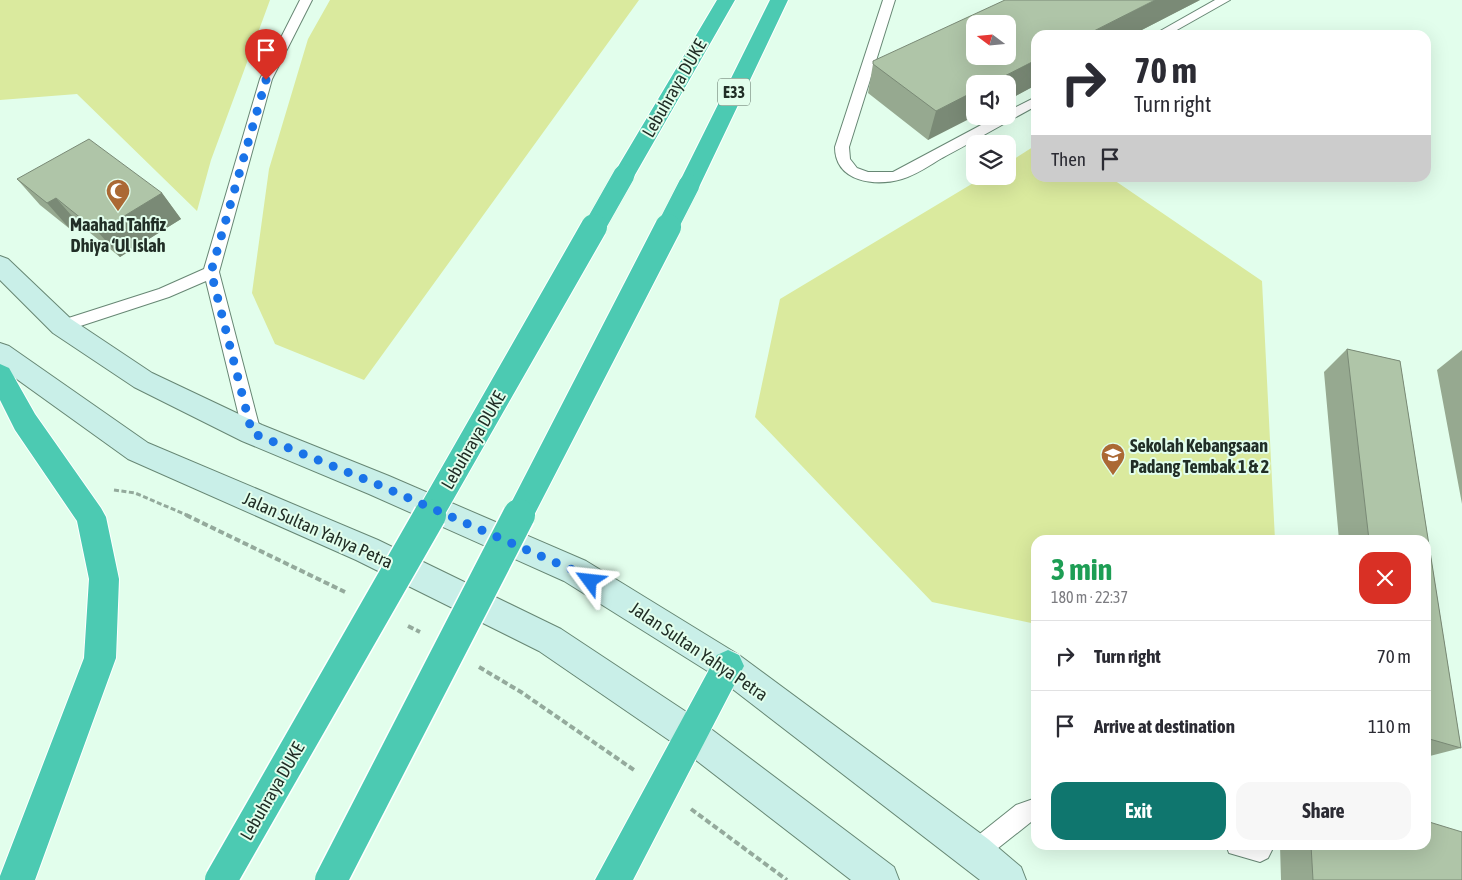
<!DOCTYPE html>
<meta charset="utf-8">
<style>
:root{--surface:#fff;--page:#f7f7f7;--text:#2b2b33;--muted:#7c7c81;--line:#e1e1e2;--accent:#0f766e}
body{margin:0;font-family:"Asap Condensed",sans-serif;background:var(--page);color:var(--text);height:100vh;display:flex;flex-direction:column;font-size:19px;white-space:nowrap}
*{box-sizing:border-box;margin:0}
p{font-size:16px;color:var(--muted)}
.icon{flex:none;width:28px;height:28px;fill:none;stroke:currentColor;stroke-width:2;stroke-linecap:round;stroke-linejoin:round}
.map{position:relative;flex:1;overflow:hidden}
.sheet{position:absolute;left:1031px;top:535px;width:400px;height:315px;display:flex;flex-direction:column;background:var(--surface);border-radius:15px;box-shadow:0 5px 20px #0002}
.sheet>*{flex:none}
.top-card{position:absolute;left:1031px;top:30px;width:400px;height:152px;border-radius:15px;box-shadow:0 5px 20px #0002;background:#fff;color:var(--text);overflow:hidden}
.needle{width:32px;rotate:286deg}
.buttons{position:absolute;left:966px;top:15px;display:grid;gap:10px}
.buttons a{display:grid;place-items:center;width:50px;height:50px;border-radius:10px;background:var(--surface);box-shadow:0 5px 20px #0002;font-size:25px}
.pin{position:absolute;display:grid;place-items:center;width:42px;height:42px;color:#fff;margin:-51px -21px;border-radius:50% 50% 50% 0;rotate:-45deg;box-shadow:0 0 5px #0007}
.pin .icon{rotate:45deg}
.me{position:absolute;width:55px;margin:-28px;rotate:300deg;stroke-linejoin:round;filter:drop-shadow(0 0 4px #0008)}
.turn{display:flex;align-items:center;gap:18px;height:105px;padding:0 20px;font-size:22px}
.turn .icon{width:65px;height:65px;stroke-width:2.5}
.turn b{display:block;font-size:35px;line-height:42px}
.then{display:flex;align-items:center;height:48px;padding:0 20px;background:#0003;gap:10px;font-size:19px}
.round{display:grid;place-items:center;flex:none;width:52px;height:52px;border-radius:15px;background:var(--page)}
.headline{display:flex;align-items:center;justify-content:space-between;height:85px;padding:0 20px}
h1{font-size:30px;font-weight:700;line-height:38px;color:#1e9e55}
.cta{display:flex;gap:10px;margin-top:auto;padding:10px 20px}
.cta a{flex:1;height:58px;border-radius:15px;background:var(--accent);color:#fff;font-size:20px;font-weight:700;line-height:58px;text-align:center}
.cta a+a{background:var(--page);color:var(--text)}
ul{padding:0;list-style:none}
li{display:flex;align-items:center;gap:15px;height:70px;padding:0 20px;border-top:1px solid var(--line)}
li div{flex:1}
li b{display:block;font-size:19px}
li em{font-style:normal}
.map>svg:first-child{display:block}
.green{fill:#daea9e}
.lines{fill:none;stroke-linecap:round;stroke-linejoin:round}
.lane-casing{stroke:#678774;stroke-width:2}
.secondary-casing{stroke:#678774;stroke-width:2}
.highway-casing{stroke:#fff;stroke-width:2}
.path-far1{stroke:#94aa9c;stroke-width:3;stroke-dasharray:5 2.5;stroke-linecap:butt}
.path{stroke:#94aa9c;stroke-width:4;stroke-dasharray:6 3;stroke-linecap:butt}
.lane{fill:#fff;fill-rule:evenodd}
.secondary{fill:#c9efe8;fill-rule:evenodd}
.highway{fill:#4ccab2;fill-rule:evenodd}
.highway-bridge-far2-casing{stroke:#fff;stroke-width:22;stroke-linecap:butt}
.highway-bridge-far1-casing{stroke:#fff;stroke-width:28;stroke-linecap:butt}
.highway-bridge-casing{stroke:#fff;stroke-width:35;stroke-linecap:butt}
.highway-bridge-far2{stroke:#4ccab2;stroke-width:21}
.highway-bridge-far1{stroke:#4ccab2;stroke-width:26}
.highway-bridge{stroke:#4ccab2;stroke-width:32}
.wall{fill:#96a990}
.shaded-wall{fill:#7a8a76}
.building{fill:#afc5a8;stroke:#7a8a76;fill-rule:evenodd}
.route{stroke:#1a73e8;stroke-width:9;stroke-dasharray:0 16.2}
.labels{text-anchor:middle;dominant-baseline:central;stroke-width:4;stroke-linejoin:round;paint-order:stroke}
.shield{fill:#e2feec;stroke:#5b6c61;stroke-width:1}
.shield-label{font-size:16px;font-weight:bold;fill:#212e26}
.street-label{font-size:18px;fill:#212e26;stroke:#e2feec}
.poi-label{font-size:18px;font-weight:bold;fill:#212e26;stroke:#e2feec}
</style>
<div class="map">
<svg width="1462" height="880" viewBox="0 0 1462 880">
<rect width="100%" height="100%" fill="#e2feec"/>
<path class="green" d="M0,0H270L211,160L197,211L77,94L0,100Z
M330,0H639L364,380L275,344L252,293L269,169L308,39Z
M1036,145V178H1111L1262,281L1275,540H1036V624L932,602L755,417L780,299L985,176H1008V163Z"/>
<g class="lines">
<defs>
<path id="lane" d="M300,0H312L272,79L219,272L261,433L258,438L252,440L246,438L243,433L206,281L169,297L62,332L56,330L54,326L56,322L159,289L204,269L260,79Z
M883,0H895L849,147L850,159L857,168L868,172H893L998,116H1008V111L1036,97V106C1005,123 974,141 942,158C930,165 916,175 902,179C875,187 835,182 835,147Z
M1215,0H1230L1168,35H1153Z
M1036,798V820L1031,822L983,860L975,864L967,860L963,852L967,844L1016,805Z
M1226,845H1269L1272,850L1268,858L1260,862L1229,853Z"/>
<path id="secondary" d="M0,256L8,259L71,319L152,373L262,425L389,476L586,561L739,655L988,839L1021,867L1026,880H980L717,677L564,581L369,494L242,441L134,387L53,333L0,280Z
M0,343L9,346L148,443L378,540L561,629L703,723L894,867L899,880H851L679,747L539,651L356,560L128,459L0,367Z"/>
<path id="highway" d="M717,0H735L632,180L624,182L616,180L613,175Z
M770,0H788L700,185L697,190L689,193L681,190L678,185Z
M0,364L9,368L35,414L101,508L106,517L119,579L116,658L35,880H0V876L84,658L89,579L77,521L15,430L0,400Z
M728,650L739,655L744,666L633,880H595L717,655Z"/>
</defs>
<use href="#lane" class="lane-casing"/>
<use href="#secondary" class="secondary-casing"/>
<use href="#highway" class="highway-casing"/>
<path class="path-far1" d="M114,490L135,493L189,516"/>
<path class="path" d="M186,515L345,592
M408,626L420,632
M479,667L521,692L634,770
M691,809L787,880"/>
<use href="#lane" class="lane"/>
<use href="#secondary" class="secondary"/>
<use href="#highway" class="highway"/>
<defs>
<path id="highway-bridge-far2" d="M594,228L624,175
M667,228L689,185"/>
<path id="highway-bridge-far1" d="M429,516L594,227
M519,516L668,227"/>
<path id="highway-bridge" d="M221,880L430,515
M331,880L519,515"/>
</defs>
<use href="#highway-bridge-far2" class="highway-bridge-far2-casing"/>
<use href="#highway-bridge-far1" class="highway-bridge-far1-casing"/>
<use href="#highway-bridge" class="highway-bridge-casing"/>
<use href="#highway-bridge-far2" class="highway-bridge-far2"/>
<use href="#highway-bridge-far1" class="highway-bridge-far1"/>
<use href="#highway-bridge" class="highway-bridge"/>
</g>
<path class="wall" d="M1200,0L1132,35H1036V85L1008,100V84L928,140L868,93L873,64Z
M17,179L162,193L181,219L120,257L79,224L70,229L40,205Z
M1347,349L1400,361L1461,748L1426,757V540H1339L1324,372Z
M1462,350V504L1437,370Z
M1280,845H1426L1462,880H1281Z"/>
<path class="shaded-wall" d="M1155,0H1200L1132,35H1086Z
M1036,60V85L1008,100V84H989Z
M975,91V116L928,140L936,111Z
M162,193L181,219L120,257L98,232Z
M56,198L79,224L70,229L47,203Z"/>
<path class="building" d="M1005,0H1155L1086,35H1036V60L989,84H975V91L936,111L873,64V61ZM975,24H1008V56H975Z
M89,139L162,193L98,232L56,198L47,203L17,179Z
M1347,349L1400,361L1461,748L1426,738V540H1369Z
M1426,821L1462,832V880H1313L1311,845H1426Z"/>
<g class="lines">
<path class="route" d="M266,80L211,272L252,433L379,485L575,571L590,581"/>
</g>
<defs>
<symbol id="mosque-pin" viewBox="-11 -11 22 30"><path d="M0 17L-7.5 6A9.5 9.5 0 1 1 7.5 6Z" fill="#ab6934" stroke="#e2feec"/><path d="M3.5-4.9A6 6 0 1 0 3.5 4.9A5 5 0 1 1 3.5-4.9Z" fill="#fff"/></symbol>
<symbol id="school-pin" viewBox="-11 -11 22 30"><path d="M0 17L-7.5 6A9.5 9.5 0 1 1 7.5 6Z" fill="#ab6934" stroke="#e2feec"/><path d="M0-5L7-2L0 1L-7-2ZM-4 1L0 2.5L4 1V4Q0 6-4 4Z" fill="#fff"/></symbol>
</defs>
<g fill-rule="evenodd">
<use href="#mosque-pin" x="104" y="177" width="28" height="38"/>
<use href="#school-pin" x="1099" y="441" width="28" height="38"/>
</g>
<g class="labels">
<rect class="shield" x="718" y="78.5" width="32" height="27" rx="4"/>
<g class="shield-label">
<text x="734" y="92">E33</text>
</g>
<g class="street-label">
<text transform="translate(674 88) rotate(-60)">Lebuhraya DUKE</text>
<text transform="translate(473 440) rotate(-60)">Lebuhraya DUKE</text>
<text transform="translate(318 530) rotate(24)">Jalan Sultan Yahya Petra</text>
<text transform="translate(699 651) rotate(34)">Jalan Sultan Yahya Petra</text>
<text transform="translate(272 791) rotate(-60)">Lebuhraya DUKE</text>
</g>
<g class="poi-label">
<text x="118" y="224">Maahad Tahfiz<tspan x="118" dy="21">Dhiya ‘Ul Islah</tspan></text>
<text x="1130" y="445" text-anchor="start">Sekolah Kebangsaan<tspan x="1130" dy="21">Padang Tembak 1 &amp; 2</tspan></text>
</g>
</g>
</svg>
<div class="buttons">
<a><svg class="needle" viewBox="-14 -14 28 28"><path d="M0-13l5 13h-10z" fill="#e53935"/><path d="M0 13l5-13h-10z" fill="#7c7c81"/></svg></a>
<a><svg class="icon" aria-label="sound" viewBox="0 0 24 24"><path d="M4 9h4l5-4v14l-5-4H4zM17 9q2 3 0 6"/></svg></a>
<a><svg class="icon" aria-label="layers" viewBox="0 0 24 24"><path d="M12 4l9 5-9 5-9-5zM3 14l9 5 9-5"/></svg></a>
</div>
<div class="pin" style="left:266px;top:80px;background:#d93025"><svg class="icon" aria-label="arrive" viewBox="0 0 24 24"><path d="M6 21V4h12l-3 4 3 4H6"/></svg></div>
<svg class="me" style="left:590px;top:581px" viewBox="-20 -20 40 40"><path d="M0-17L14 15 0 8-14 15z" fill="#1a73e8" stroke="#fff" stroke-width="4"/></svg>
<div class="top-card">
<div class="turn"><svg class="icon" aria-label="right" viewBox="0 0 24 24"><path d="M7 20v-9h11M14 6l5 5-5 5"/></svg><div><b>70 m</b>Turn right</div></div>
<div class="then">Then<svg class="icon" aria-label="arrive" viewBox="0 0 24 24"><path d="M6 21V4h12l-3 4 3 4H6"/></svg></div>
</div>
<section class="sheet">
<div class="headline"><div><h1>3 min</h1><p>180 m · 22:37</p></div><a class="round" style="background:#d93025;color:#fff"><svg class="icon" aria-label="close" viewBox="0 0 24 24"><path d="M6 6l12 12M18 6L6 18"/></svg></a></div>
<ul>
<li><svg class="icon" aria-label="right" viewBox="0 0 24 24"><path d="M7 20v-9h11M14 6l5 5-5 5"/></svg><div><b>Turn right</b></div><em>70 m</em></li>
<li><svg class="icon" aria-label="arrive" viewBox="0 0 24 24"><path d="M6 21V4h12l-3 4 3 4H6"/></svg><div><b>Arrive at destination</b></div><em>110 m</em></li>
</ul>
<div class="cta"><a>Exit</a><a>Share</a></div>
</section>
</div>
